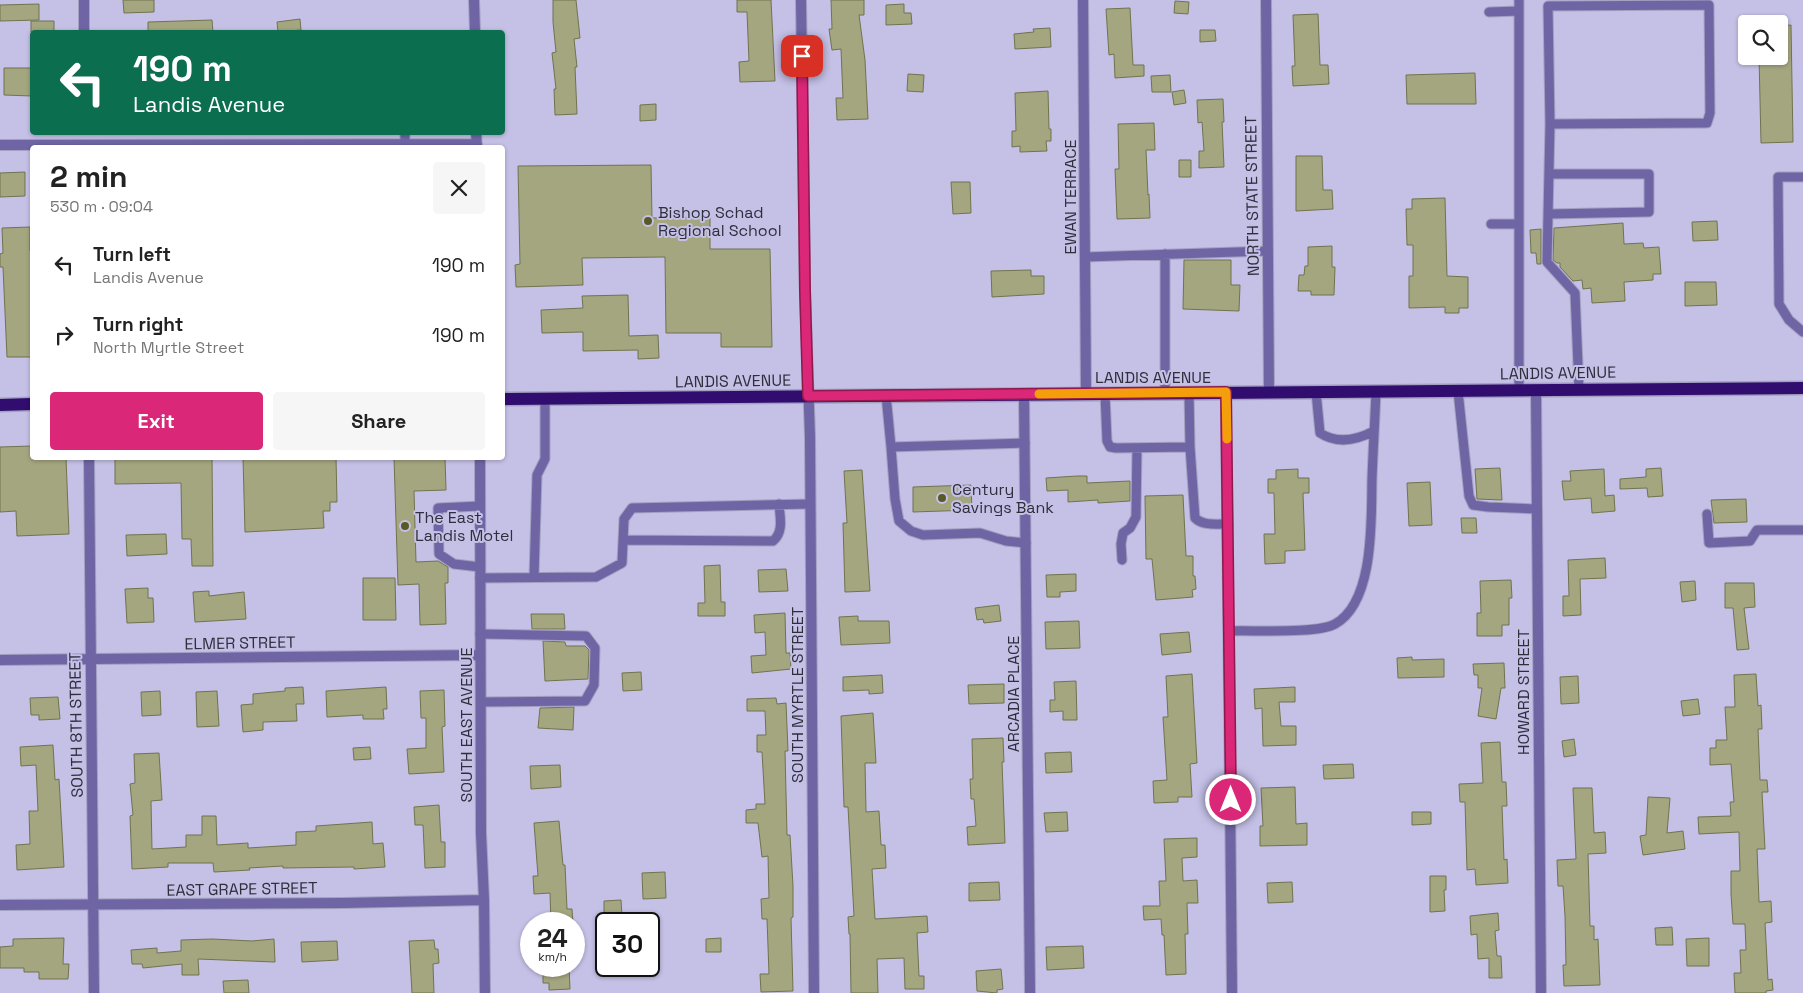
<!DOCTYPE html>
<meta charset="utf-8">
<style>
:root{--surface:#fff;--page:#f6f6f6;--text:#222;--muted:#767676;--accent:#db2777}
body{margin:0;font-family:"Space Grotesk",sans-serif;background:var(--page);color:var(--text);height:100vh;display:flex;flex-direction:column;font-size:19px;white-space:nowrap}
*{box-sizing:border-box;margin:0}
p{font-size:16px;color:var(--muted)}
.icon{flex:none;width:28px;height:28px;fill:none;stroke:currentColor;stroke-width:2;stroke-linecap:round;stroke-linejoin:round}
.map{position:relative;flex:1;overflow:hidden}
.details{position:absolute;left:30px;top:145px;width:475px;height:315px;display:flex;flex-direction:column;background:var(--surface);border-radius:5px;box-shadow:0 1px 4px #0004}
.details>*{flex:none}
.guide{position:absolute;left:30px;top:30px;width:475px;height:105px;border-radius:5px;box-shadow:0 1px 4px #0004;background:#0b6e4f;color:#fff;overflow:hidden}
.tools{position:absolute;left:1738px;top:15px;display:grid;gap:10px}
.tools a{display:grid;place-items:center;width:50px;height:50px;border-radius:5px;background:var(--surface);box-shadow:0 1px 4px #0004;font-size:25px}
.speed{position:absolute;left:520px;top:912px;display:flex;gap:10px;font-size:25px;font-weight:700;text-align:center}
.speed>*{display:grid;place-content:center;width:65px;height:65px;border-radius:50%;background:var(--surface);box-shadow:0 1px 4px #0004;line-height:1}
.speed small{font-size:12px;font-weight:400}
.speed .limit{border:2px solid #111;border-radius:8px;background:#fff;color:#111}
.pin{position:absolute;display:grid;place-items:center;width:42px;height:42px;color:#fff;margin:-21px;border-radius:10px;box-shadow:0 2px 8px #0006}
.me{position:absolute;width:55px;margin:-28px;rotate:0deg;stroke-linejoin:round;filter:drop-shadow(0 0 4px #0008)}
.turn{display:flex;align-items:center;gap:18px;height:105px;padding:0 20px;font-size:22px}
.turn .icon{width:65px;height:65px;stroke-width:2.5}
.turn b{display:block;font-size:35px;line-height:42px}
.round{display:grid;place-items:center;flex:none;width:52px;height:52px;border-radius:5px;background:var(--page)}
.head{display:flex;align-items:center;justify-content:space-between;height:85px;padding:0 20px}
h1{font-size:30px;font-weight:700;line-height:38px}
.button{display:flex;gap:10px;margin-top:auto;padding:10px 20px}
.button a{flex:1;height:58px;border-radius:5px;background:var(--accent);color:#fff;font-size:20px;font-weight:700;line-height:58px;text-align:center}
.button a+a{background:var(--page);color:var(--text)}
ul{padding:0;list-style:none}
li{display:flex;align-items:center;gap:15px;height:70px;padding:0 20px}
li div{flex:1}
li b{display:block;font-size:19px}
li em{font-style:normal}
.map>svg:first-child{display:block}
.building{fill:#a4a680;stroke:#71734f}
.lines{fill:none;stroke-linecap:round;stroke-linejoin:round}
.lane-casing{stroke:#a3a0c1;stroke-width:11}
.street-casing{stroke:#a3a0c1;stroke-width:12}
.primary-casing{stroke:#a3a0c1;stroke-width:15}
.lane{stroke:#6f65a4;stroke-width:9}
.street{stroke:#6f65a4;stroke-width:10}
.primary{stroke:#300d6e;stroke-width:12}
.route-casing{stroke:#8e194d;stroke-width:12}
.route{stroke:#db2777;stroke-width:9}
.slow{stroke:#f59e0b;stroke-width:9}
.poi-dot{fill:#585926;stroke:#c4c0e6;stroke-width:2}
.labels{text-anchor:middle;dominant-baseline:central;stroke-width:4;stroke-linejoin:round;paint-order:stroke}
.street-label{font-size:16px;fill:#2f2e3c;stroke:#c4c0e6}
.poi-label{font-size:16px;fill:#2f2e3c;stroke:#c4c0e6;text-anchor:start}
</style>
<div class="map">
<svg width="1803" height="993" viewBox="0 0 1803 993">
<rect width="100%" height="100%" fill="#c4c0e6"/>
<path class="building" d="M123,0H154V12L124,13Z
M553,0H576L580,38L574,39L577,67H575L577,114L555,115L554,89H556L552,53L556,52L553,22Z
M737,0H771L775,81L740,82L739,62L749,61L747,12H737Z
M831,0H864V15H859L865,60L868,119L837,120L836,98H843L841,49L832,50L829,29H832Z
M1175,1L1189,2L1188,14L1174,13Z
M39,4V20L0,21V5Z
M904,4V13H911L912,24L886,25V5Z
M1130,8L1133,65H1144V76L1115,78L1114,54L1109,55L1106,9Z
M1318,14L1320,65H1328L1329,84L1293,86L1292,66H1295L1293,15Z
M300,19L301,30L278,32L277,22Z
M212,20L213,32H148V22Z
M31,21H54V32H31Z
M1791,25L1793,142L1761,143L1759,56H1779V26Z
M1050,28L1051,47L1015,49L1014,34L1034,32L1033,29Z
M1200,30H1215L1216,41L1200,42Z
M4,68H32V96L4,95Z
M1475,73L1476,104H1407L1406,75Z
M908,74L924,75L923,92L907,91Z
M1170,75L1171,92H1152L1151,76Z
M1184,90L1186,103L1174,105L1172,92Z
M1048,91L1049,129H1051V141H1046L1047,151L1020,152V146L1012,147V131H1016L1015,93Z
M1223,99L1224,122H1222L1224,167L1199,168V151H1204L1202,122L1198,123L1197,100Z
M656,104V120L640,121V105Z
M1154,123L1155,150H1146L1148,195L1149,194L1150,218L1117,219L1115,169H1119L1118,124Z
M1296,156H1322L1323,190H1332L1333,209L1296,211Z
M1179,160H1191V177H1179Z
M651,165L652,218L710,217V249H770L772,347H721V333H666L665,257L582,258L583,285L516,287L515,265L520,264L518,166Z
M25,172V196L0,197V173Z
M951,182H970L971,213L953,214Z
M1445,198L1447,276L1468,277V308H1459V313H1445V307L1409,308V276H1413V245H1407L1406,209H1412V199Z
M1717,221L1718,240L1693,241L1692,222Z
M1623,223L1624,244L1643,243L1644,248L1659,247L1661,274H1653V280L1624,282L1625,301L1592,303L1591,288L1583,289L1582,280L1573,281L1560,267V263H1557L1553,260L1554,228Z
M30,227V251H32V357H7L3,267H0V254L3,253L2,228Z
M1541,229V264H1537L1536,253H1531L1530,230Z
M1332,246V267H1335L1334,295H1311V291H1298L1299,275H1304L1305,266H1308V247Z
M1184,260H1231V285H1240L1239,311L1183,309Z
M1031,270V276H1044V294L992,297L991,271Z
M1685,282H1716L1717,305L1685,306Z
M628,295L629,336L658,335L659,358L638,359V350L583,351V332L542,333L541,310L583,308L582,296Z
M32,446V458H66L69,534L17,536L16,511L0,512V447Z
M115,458H212L213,566H192L191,539H182L181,483L115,484Z
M243,458H336L337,502H330V511H323L324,528L245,532Z
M394,458H445L446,490L414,491L416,562L438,561L448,567V583H445L446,624L420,625L419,584L398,585Z
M1500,468L1502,500L1477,499L1475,469Z
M1661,468L1663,496L1648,497L1647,488L1620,489V479L1646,477V469Z
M1298,469V478H1309V493H1303L1305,550L1285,551V563L1265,564L1264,534H1275L1274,493H1268V479H1276V470Z
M1604,469L1605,496L1614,495L1615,511L1592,513L1591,498L1564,500L1562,481H1571L1570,471Z
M862,470L870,591L845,592L843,523H847L844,471Z
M1077,476H1087V483L1130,481V501L1098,503V500L1068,502V490L1047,491L1046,478Z
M1430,482L1432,525L1409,526L1407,483Z
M971,485L972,510L913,512V487Z
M1183,495L1186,556H1193V576H1195L1196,589L1192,590L1193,597L1156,600L1152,559H1146L1145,496Z
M1746,499L1747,522L1714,523L1711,500Z
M1461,518H1476L1477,533H1462Z
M166,534L167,554L127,556L126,535Z
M1605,558L1606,578L1580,579L1581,615L1563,616V596H1569L1568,560Z
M720,565L721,602H725V616H698V603H705L704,566Z
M786,569L788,591L759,592L758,570Z
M1076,574V591L1060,592V597H1047L1046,575Z
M363,578H395L396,620H363Z
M1511,580L1512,598H1509V625H1502V636H1477V613H1481L1480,581Z
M1695,581L1696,600L1682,602L1680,582Z
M1725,583H1754L1755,607L1744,608L1749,649L1737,650L1733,608H1725Z
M148,588V598H153L154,622L127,623L125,589Z
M209,591V596L244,592L246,619L195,622L193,592Z
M999,605L1001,621L984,623L983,619L977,620L975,608Z
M785,613L786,653H790L791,669L752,673L751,656L766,655L765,632L755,633L754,615Z
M531,614H564L565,629H532Z
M858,616V621H889L890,643L841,645L839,617Z
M1079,621L1080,648L1046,649L1045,622Z
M1189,632L1191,652L1162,655L1160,634Z
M543,641L565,642L566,646H585L589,650L588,679L545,681Z
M1412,657V660L1444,659V677L1398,678L1397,658Z
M1504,663L1505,688H1501L1496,719L1478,716L1482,688H1478V675H1474L1473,664Z
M641,672L642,690L623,691L622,673Z
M1192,674L1197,763L1190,764L1192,797H1178V802L1154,803L1153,781L1167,780L1163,717H1168L1166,676Z
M1756,674L1758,706L1761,705L1762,729H1758L1760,780H1767L1768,792H1762L1765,849H1757L1759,902L1771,901L1772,922L1765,923L1768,980L1772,979L1773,990L1766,991V993H1735L1734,973H1741L1740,950H1746L1745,924H1733L1731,894V871H1740L1739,832L1699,834L1698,817L1731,816L1730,802H1734L1731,764L1710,765V748H1716V740H1727L1725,707H1735L1734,675Z
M882,675L883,693L869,694V690L843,691V677Z
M1578,676L1579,703L1561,704L1560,677Z
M1076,681L1077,720H1063V711L1050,712V700H1055L1054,682Z
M1004,684V703L969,704L968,685Z
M303,687L304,704H296L297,721L263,722V730L243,732L241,705L253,704V694L285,691V688Z
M386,687L387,709H383L384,719H363V715L327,717L326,691Z
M1295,687V702H1279L1281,726H1296V745L1263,746L1262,708L1255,709L1254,689Z
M444,690L445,726L442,727L444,772L409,774L407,749L426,748V718H421L420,691Z
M160,691L161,715L142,716L141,692Z
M217,691L219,726L197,727L196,692Z
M58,697L60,719L39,720V715H31L30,698Z
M776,698L777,704L786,703L788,751H785L787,835H790L793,886V917L791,918L793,991L761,992L760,974H769L767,919H762L761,899L769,898L768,856L762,857L758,823H746V810L756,809V804H765L762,752H757V735H766L765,711H747V699Z
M1698,699L1700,714L1683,716L1681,701Z
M574,707L573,730L538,728L540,708Z
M873,713L876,763H865L866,812L879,811L881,845H885L886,868L872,869L875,919L927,916L928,932L917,933L919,976H924V989H905L904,958L877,959L878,993H851L850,934H849L848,917L854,916L848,807H844L841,716Z
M1003,738L1004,762H1002L1005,843L968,845L967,827L976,826L974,799H971L970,779H973L972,739Z
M1574,739L1576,755L1564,757L1562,741Z
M1500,742L1502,782H1506L1507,806H1502L1504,860L1507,859L1508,883L1476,885L1475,869L1467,870L1465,802H1460L1459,784L1483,783L1481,743Z
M53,745L55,780L59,779L64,867L17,870L16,845L30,844L29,811H38L36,765L21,766L20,747Z
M370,747L371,759L354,760L353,748Z
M1071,752L1072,772L1046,773L1045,753Z
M159,753L162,800L151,801L152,849L186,847V835H202V816H216L217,845L248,843V848L296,845V832L316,831V826L372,822L373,844L383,843L385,867L354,869V867L283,868V866L249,868L250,870L214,872L213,863H168V867L132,869L130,816L133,815L130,784L135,783L134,754Z
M1353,764L1354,778L1324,779L1323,765Z
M560,765L561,787L531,789L530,766Z
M1295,787L1296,824L1307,823V845L1260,846V826H1263L1261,788Z
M1573,788H1592L1594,833L1605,832L1606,853L1588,854L1590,926H1594V940L1598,939L1600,985L1564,986L1563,965H1566L1565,916L1563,886H1558L1557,860L1576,859Z
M1648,797L1670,798L1667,833L1683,831L1685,849L1643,855L1640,836L1646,835Z
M439,805L441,842H445V867L425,868L423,825H415L414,807Z
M1067,812L1068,831L1046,832L1044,813Z
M1412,812H1431V824L1412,825Z
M559,821L563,865H565L567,909H572L573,924H551L550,893L534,894L533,876H538L534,823Z
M1197,838V857L1182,858L1183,881L1197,880L1198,903H1187L1188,934H1185L1186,974L1166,975L1164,935H1162L1161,919L1144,920L1143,906H1160L1159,881H1166L1164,839Z
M665,872L666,898L643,899L642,873Z
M1430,876H1446V890H1444L1445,911L1430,912Z
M999,882L1000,900L969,901V883Z
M1292,882L1293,902L1268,903L1267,883Z
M621,900L622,916H604V901Z
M1498,913L1499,930L1495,931L1497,956H1501L1502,978H1489V958L1478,959L1477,934L1471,935L1470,916Z
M1672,927L1673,945H1656L1655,928Z
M64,938L63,964H69L68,979H39V972H24V968H0V947L13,946V939Z
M721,938V952H706V939Z
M1709,938V966H1687L1686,939Z
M212,939L252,941L274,939L275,962L198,959L199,975H182V964L143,968L142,964H132L131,950L157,948V953L181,951V940Z
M434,940L435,949H438L439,963L433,964L434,993H412L409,941Z
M337,941L338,960L302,962L301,942Z
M1083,946L1084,968L1047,970L1046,947Z
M543,966H569L570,989L549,990V983H543Z
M1001,969L1003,989L997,990V993L977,991L976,971Z
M248,980L249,993H224L223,981Z"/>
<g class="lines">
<defs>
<path id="lane" d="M1519,0V390
M1489,12L1519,11
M1550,124L1707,123L1710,113L1709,5L1548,6L1550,124L1547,262L1575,293L1579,389
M405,132V144
M1803,177H1778L1779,304L1789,320L1803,332
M1548,214L1649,212V174H1549
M1491,224H1519
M1165,254V393
M1085,257L1267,251
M1458,391L1469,496L1473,505L1488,507L1537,509
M1316,392L1320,433C1337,444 1357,440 1374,431
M1105,394L1107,441L1110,447L1116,448L1190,447L1189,393
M886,395L891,447L1025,443
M891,447L895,499L899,521L911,531L923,535L980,533L1006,541L1026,543
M1190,447L1195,518C1203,526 1217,524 1228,524
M480,506L438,508L439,554L454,564L480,567
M1707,514L1709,543L1750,541L1757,530H1803
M623,540L773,541C784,532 780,517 779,504
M1122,560L1121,544L1123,533L1130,528L1136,517L1137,448
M534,577L537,475L545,459V399
M480,578L596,577L622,563L624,519L632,508L810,504
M1229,631C1252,630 1318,634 1335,624C1375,602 1371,518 1372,479C1373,450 1375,420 1376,391
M480,634L586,636L595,648L594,685L585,701L481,702"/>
<path id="street" d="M84,0V32
M474,0L475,32
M801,0L805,291L810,437L814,993
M1083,0L1086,394
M1266,0L1269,392
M476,132L477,148
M0,145L477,144
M1536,390L1541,993
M1226,392L1232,993
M1024,394L1030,993
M89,458L94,993
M480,458L481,833L484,900L485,993
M0,660L480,655
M0,905L344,903L484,900"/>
<path id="primary" d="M502,399L1803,388
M0,405L32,404"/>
</defs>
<use href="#lane" class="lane-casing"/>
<use href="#street" class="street-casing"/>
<use href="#primary" class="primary-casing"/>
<use href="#lane" class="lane"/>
<use href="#street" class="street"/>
<use href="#primary" class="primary"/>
</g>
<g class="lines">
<defs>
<path id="route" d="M802,56L805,291L808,396L1226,392L1231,800"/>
</defs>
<use href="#route" class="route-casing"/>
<use href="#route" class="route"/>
<path class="slow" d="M1039,394L1226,392L1227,439"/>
</g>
<g class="poi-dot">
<circle cx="648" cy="221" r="5"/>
<circle cx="942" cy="498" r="5"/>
<circle cx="405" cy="526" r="5"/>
</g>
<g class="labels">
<g class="street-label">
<text transform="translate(1252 196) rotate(-91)">NORTH STATE STREET</text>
<text transform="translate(1070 197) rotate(-90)">EWAN TERRACE</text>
<text transform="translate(1558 373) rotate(-1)">LANDIS AVENUE</text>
<text x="1153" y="377">LANDIS AVENUE</text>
<text transform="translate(733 381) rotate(-1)">LANDIS AVENUE</text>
<text transform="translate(240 643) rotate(-1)">ELMER STREET</text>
<text transform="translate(1523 692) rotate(-90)">HOWARD STREET</text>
<text transform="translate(1013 694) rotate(-90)">ARCADIA PLACE</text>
<text transform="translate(797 695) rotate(-90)">SOUTH MYRTLE STREET</text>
<text transform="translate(76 725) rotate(-91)">SOUTH 8TH STREET</text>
<text transform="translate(466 725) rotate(-90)">SOUTH EAST AVENUE</text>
<text transform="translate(242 889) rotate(-1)">EAST GRAPE STREET</text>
</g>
<g class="poi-label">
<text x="658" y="212">Bishop Schad<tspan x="658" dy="18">Regional School</tspan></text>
<text x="952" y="489">Century<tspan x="952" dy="18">Savings Bank</tspan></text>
<text x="415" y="517">The East<tspan x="415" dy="18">Landis Motel</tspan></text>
</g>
</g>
</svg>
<div class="tools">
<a><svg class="icon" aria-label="search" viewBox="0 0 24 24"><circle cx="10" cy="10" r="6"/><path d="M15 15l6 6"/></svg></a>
</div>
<div class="speed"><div>24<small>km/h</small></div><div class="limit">30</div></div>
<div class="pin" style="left:802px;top:56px;background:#d93025"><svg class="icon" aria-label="arrive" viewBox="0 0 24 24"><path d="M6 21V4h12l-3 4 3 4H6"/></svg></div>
<svg class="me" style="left:1231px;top:800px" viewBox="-20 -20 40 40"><circle r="17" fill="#db2777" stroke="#fff" stroke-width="3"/><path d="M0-11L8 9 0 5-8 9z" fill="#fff"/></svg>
<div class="guide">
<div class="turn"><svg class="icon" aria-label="left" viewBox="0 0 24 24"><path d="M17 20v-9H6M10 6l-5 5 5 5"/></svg><div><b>190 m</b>Landis Avenue</div></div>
</div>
<section class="details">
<div class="head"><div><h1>2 min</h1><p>530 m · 09:04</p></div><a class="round"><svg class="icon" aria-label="close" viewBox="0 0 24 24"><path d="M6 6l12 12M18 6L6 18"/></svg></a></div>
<ul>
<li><svg class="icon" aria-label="left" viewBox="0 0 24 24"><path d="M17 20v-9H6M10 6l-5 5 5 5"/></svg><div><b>Turn left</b><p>Landis Avenue</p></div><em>190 m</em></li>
<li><svg class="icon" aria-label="right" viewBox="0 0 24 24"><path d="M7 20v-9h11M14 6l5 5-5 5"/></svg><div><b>Turn right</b><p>North Myrtle Street</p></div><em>190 m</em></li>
</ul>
<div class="button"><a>Exit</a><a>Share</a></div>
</section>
</div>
